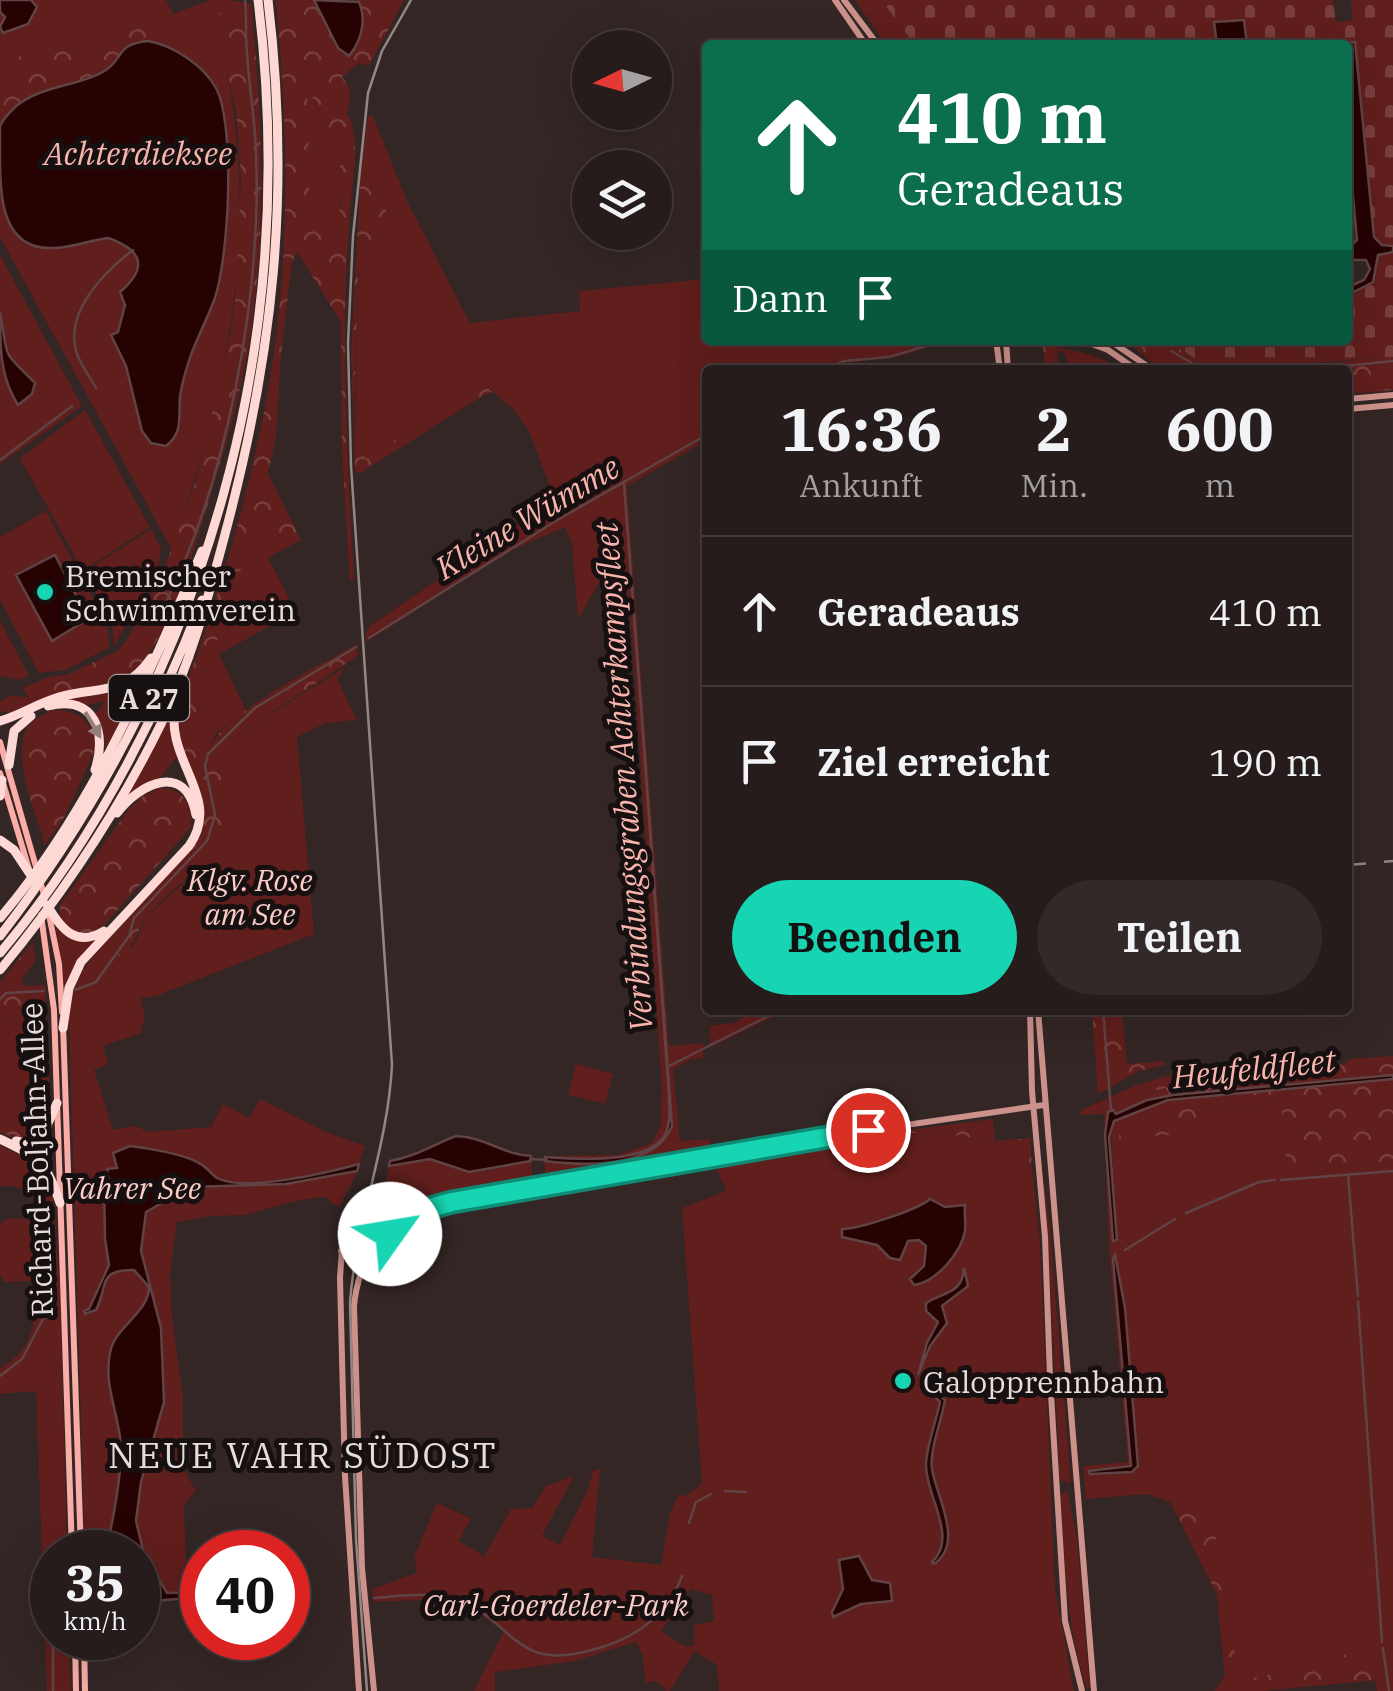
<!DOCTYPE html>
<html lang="de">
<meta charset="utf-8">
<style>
:root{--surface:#261c1b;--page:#322928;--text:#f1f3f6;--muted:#a4a1a3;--line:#423a3a;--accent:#17d5b2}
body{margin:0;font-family:"IBM Plex Serif",serif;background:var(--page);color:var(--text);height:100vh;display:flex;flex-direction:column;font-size:38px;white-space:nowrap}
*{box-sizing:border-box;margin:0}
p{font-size:32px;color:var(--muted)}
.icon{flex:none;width:55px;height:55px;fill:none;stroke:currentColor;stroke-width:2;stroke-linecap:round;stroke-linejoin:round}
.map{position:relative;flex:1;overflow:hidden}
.side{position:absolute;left:702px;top:365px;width:650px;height:650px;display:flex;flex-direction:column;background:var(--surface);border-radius:10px;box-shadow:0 10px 40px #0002,0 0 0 2px var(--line)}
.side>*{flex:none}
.guide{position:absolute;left:702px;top:40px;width:650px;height:305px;border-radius:10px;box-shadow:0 10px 40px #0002,0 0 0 2px var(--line);background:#0b6e4f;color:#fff;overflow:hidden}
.needle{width:65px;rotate:265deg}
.buttons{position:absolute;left:572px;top:30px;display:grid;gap:20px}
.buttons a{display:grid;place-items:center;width:100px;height:100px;border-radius:50%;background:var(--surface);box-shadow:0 10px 40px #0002,0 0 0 2px var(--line);font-size:50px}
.speed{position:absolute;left:30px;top:1530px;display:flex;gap:20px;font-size:50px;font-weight:700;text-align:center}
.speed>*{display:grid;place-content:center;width:130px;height:130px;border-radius:50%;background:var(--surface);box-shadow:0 10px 40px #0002,0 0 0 2px var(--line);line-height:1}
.speed small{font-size:25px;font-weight:400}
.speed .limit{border:15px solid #d22;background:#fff;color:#111}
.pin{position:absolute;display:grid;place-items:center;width:85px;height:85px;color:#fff;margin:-42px;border:5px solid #fff;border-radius:50%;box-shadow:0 2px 10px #0007}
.me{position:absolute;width:110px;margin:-55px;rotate:58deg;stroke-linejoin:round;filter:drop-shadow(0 0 8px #0008)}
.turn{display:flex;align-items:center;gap:35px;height:210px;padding:0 30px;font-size:45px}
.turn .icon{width:130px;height:130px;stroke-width:2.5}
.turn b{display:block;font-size:70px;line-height:85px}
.then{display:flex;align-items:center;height:95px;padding:0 30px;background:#0003;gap:20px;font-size:38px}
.eta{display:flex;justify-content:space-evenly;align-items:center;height:170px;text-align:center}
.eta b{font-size:60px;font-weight:700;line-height:70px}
.button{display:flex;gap:20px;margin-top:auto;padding:20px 30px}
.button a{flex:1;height:115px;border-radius:60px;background:var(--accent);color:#111;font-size:40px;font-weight:700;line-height:115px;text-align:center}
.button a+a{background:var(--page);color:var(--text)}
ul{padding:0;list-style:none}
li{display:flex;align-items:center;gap:30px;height:150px;padding:0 30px;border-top:2px solid var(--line)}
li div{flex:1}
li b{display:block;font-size:38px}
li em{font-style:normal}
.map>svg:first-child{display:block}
.green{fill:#601e1c;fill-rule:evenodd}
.forest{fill:url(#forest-crowns);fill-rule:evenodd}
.cemetery{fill:url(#cemetery-stones)}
.water{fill:#260203;stroke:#604344;stroke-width:2.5}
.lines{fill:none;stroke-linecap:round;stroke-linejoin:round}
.stream{stroke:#604344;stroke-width:2.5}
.secondary{stroke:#cc918b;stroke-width:6}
.primary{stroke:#f9ada6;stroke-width:6}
.highway{stroke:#fed8d4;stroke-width:9}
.tram{stroke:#928785;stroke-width:2.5}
.rail{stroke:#928785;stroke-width:2.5;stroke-dasharray:18 18;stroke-linecap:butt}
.oneway{fill:#967e7c}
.route-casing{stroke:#0f8a74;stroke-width:25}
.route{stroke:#17d5b2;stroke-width:18}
.poi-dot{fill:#17d5b2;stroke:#171010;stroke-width:4}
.labels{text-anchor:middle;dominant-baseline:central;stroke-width:10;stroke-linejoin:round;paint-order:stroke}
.shield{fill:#171010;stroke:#a89f9e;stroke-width:2.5}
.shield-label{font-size:28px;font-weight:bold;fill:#e6dcdb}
.poi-label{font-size:30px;fill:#e6dcdb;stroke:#171010;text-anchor:start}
.park-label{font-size:30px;font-style:italic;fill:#fbcbc6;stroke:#171010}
.street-label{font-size:30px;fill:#e6dcdb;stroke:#171010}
.water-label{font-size:32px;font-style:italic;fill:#f9b4ad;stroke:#171010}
.quarter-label{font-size:35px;letter-spacing:2.5px;fill:#e6dcdb;stroke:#171010}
</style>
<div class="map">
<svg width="1393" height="1691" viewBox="0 0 1393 1691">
<defs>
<pattern id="forest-crowns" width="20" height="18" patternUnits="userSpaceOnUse" patternTransform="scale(2.5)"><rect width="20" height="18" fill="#601e1c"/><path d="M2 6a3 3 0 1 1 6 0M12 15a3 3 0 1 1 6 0" fill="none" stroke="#773e3c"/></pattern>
<pattern id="cemetery-stones" width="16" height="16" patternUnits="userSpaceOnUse" patternTransform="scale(2.5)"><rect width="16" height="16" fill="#601e1c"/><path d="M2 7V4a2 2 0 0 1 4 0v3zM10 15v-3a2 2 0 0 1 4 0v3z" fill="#773e3c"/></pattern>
</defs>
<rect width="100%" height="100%" fill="#332624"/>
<path class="green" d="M0,0H166L173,14L211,0H229L215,21C265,205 233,373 172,550L0,237Z
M855,0H881L915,45H886Z
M306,82L325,124L346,126V156L339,168L343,177L339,213L322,226H310Z
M368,116H373L407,201L470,323L580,311L579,291L707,279L708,340H951L896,357L845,363L829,370H708L707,440L627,486L669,1046L703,1043V1058L691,1059L673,1069L680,1141L710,1139V1148L545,1177V1156L618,1155L652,1143L661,1125L662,1089L632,634L624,573L604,575L578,619L572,543L565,527L507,552L366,642V632L371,625L555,501L529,431L514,410L484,383L366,460L355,438L359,248L393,222L361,168Z
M0,255L82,406L0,464Z
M85,410L150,527L83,571L20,458Z
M46,511L108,626L109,647L66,670L39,673L0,600V537Z
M258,518L277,553L268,558L290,600L267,612L272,625L219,654L246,711L215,734L207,752L197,738L195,717L210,661Z
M151,529L161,549L158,570L114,646L112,624L84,572Z
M0,621L29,676L19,680L0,676Z
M345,667L337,679L357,720L326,723L297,737L314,934L156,996L141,998L145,1018L141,1033L103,1046L108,1064L94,1070L113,1130L136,1126L148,1132L211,1127L223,1104L249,1118L260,1099L324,1131L365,1146L355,1177L339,1207L324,1197L300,1200L244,1215L209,1216L177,1222L170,1274L172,1316L183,1397V1468L196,1491L184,1505L187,1599L138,1602V1552H85L69,1021C70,988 83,965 106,942L122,958L135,943L148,915L185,882L223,826L225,763L229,740Z
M145,671L106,753L104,736L94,715L106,701L82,706L66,698C96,694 123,694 145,671Z
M168,715L177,757L159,779L142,785L127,798L125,797L146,764Z
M55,925L82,942L99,938L65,999Z
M758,1010H788L711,1047L709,1026L733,1023Z
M20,1015L37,1027L44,1119L0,1122V1024L2,1018Z
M576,1064L613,1074L605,1104L568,1095Z
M1132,1087L1137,1095L1167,1088V1095L1108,1116L1105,1135L1113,1241L1116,1240L1111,1125L1145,1106L1168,1100L1201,1109L1282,1103L1287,1170L1393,1161V1691H1377L1375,1680L1259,1691H1215L1225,1675L1217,1594L1170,1502L1147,1494L1086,1499L1083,1466L1128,1462L1109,1247L1104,1114L1080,1115L1082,1110ZM1113,1259L1125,1308L1138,1466L1131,1472L1090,1474L1131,1466Z
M885,1133C931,1133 1000,1130 1032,1168L1040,1243L1055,1590L1074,1691H719L717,1665L695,1651L670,1691H667L656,1681L645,1683L643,1656L636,1642L575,1661L495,1672V1691H474L504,1631L469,1606L445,1599L373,1602L372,1589L417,1573L414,1557L437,1503L471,1519L459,1541L484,1556L511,1509L532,1508L546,1486L574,1476L542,1536L560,1545L587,1492L593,1471L600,1468L592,1557L661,1565L670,1513L679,1494L686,1496L702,1483L682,1208L726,1191L714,1161ZM691,1589L712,1595L714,1621L694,1625V1645L686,1647L661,1631Z
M0,1145L44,1168L53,1195L60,1289L67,1552H52V1638H69L71,1691H47L36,1391L0,1394V1368C36,1349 37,1318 34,1281L4,1282L0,1275V1224L6,1219L36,1218L33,1193L14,1186H0Z
M1040,1152L1050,1229L1071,1484L1060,1480L1049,1258Z
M430,1159L486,1171L531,1161L533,1182L412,1202L415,1206L393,1211L387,1208L383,1195L389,1166Z
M1067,1490L1077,1539L1090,1688L1087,1689C1066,1626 1065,1560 1060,1495Z"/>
<path class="forest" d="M229,0L251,4C262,113 267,222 251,331C241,399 220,465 200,530C185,579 166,645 126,679L12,713L0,711V702L10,695L29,698L23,688L48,677L66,675L116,652L127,640L163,572L196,481L231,332L235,301L241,178L236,110L215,21Z
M276,0H314L342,54L353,51L359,38L357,0H404L369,66L359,63L342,77C353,89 352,98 347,113C362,141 352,179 350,210C340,333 347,456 354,579L350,581L342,451L341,322L297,252L292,263L281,354L276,436L268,474L301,540L277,553L258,520L210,661L195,717L197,738L207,751C226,711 317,667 357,644L358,656L229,740C224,768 229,797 223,825C215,864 174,885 150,913C138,926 134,945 122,959L106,942L193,847C229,799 167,761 180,705C185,682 195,662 202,641C222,581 240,520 254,459C291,303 291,158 276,0ZM307,85L327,128L346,127L343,149L346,156L339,168L343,177L339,182L342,193L339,213L322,226L310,225Z
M173,14L176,20L158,26L159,36C134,48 126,39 109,69L12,109L0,125V62L79,39L92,48Z
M361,168L393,222L359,248L354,422L355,438L366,459L484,383L493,393L484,395L362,472L355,473L351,352Z
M1126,340H1167L1204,365L1220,370H1160Z
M1043,345C1070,350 1100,354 1122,370H1072L1063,351H1057L1058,370H1045Z
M1393,357V390L1348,394V370H1249Z
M52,710C80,711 89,718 97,745L65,816L45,845C37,816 6,746 32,722C37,717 46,714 52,710Z
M159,788C183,787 195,807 190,829L104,925L96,931L79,935L60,921V905L129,809L140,798Z
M33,942L35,961L21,980L25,986L45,985L50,1097L44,1134L24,1142L0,1132V1122L44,1119L37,1028H21L19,1015L2,1018L0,1024V982Z
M1092,1010H1122L1127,1064L1165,1061V1065L1139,1071L1098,1094Z
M1393,1056V1075L1167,1095L1166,1088L1136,1095L1132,1087L1166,1076L1321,1062L1326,1066L1345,1064L1349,1059Z
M1393,1079V1161L1287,1170L1281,1103L1201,1109L1202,1132L1119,1139V1125L1155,1115L1161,1104L1168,1103V1100Z
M993,1119L995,1141L1030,1138L1032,1168C1000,1130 931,1133 885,1133Z
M1170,1501L1210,1518C1229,1570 1225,1628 1242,1680L1332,1662L1348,1653L1372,1651L1376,1680L1259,1691H1215L1225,1675L1217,1594Z"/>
<path class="cemetery" d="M881,0H1333L1336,22L1353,20L1351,0H1393V357L1220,370L1204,365L1167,340H1348V295L1357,293L1376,277L1375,261L1382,245L1374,237L1355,43L1247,45L1243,20L1215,22L1217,45H915Z"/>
<path class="water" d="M0,0H31L37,7L28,24L3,33L0,27L5,17L0,12Z
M314,0L359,2C367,21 361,41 349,56L338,48Z
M1244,20L1247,45H1217L1214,22Z
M148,41C173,45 204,66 216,88C236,126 229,264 213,303C205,324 193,345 187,367C184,377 181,387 180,397C178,416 184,432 166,446L151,443L142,431L126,366L111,335L118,332L125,305L120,292C149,267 142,250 108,238C83,241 57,254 32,245C0,233 0,186 0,157C0,148 0,135 0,126C2,121 10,112 14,108C39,85 79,87 106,70C124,58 116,44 148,41Z
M1355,42L1374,237L1382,245L1393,246V252L1378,255L1373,282L1348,295V287L1364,280L1370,269L1366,260H1348V248L1357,240L1348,140V45L1338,44Z
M0,312C9,361 0,348 35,383L32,394L18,405C0,377 0,348 0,312Z
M55,555L88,619L52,641L16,575Z
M641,706L672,1126C655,1169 584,1166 545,1161V1157C575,1159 647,1165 665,1135C671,1123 669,1109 669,1096Z
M1393,1075V1079L1168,1100L1114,1121L1109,1137L1117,1240L1113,1241L1105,1135L1108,1112L1113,1110L1116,1114L1147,1100L1173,1095Z
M456,1136C485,1137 504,1155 531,1156V1161L469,1172L430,1159L389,1166L390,1161C417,1156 432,1145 456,1136Z
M130,1146C147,1148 184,1154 199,1163C206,1166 211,1174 217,1178C244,1193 330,1172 359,1164L357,1171L286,1184L190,1187L146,1212L141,1251L161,1328L164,1402L141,1482L136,1521L144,1554L167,1593L202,1592V1597L152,1601L138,1596V1552H105C113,1524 124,1464 120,1437C116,1408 104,1382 110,1353C114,1327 149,1313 149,1287L134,1270C97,1270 109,1284 96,1310L85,1314L84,1311L89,1309L109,1265L105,1239L104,1181L109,1179L107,1169L117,1168L113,1153Z
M930,1199L945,1207L965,1205C964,1213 966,1223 965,1231C961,1252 937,1282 914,1285L910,1279L924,1266L926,1246L919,1240L908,1241L900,1260L890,1258L877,1245L842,1237V1229C858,1229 918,1210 930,1199Z
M1115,1255L1125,1308L1138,1466L1132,1472L1090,1474L1089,1471L1131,1466L1113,1259Z
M964,1268L968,1286L942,1306L947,1323L930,1346L918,1375L927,1343L938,1322L926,1311V1303C943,1292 963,1294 964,1268Z
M932,1389L945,1400C942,1419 929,1451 932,1469C936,1496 965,1543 934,1564L932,1562C959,1537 925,1495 926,1464C927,1444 936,1422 940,1402L932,1394Z
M859,1556L872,1580L890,1583L892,1601L861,1604L833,1617L832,1612L843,1589L839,1560Z"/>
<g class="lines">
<path class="stream" d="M1171,351L1204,370
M824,370L844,361L889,357L946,340
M1307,370L1393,361
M96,388C90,377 81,365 77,354C63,313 104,272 133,250
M0,460L72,406
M624,484L641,706
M161,612C227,486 262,294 256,152C255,119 249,86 247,53C245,36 247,18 245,0
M369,638L559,519L708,434
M75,990L96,982L129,936L134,918L207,841L215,815L205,766L208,754L255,708L356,647
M0,999L6,993L44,991
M1103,1010L1111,1110
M669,1066L780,1010
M530,1159L547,1160
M1348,1175L1358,1296
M1281,1180L1393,1171
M1186,1213L1259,1182L1275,1180
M1125,1250L1175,1219
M1358,1301L1382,1642
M0,1376L22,1359L43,1319L55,1315
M725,1491L746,1492
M689,1523L696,1502L711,1494
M52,1592V1619
M374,1598C402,1596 432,1591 459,1600C489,1609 507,1641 536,1652C565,1663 622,1644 646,1625C663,1612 675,1595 682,1576
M53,1638V1691
M1383,1648L1389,1691"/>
<path class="secondary" d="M835,0L866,45
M844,0L878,45
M996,340L1000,370
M1006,340L1008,370
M1081,340L1108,350L1137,370
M1109,340L1153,370
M1348,399L1393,395
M1348,409L1393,405
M1030,1010L1032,1091L1045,1237L1050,1378L1065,1621L1082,1691
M1038,1010L1094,1691
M341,1251L356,1243L369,1249
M364,1262L370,1259L390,1234L425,1211
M359,1691L345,1476L340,1278L343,1236L389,1216L479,1197L775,1144L1044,1105
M374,1691L362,1568L354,1306C356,1276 371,1250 374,1221"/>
<path class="primary" d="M0,742L45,898
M0,773L29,869
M48,910L59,964L62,1012
M41,915L54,1010L72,1552
M63,1024L81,1552
M75,1638L76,1691
M84,1638L85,1691"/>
<path class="highway" d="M48,706C96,694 107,734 95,770
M0,721C21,715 38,703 59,697C99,686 124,697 151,658
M9,765L14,731L31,716
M0,796L2,780
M117,813C140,783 186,761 196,815
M0,840L14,850L30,874
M47,905C61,929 76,948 104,931
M0,918C91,811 147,679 202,551
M0,936C210,664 300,341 258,0
M0,953C88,849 153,727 202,600
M0,970C62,895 118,812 161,724C190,664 207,602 224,538C274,353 291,191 268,0
M63,1028L69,988L81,962L189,846C224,796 162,761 176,702
M0,1139C39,1158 46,1161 60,1203
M16,1141L30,1144L41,1139L57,1103"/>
<path class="tram" d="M367,1691L356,1539L350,1302C356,1222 388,1146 392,1065L351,466L348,343L353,236L368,93L382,51L411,0"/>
<path class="rail" d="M1348,865L1393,861"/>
</g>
<defs><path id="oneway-solid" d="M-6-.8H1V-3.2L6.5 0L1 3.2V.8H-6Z" transform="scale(2.5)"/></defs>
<use class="oneway" href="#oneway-solid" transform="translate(93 725) rotate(59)"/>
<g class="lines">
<defs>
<path id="route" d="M390,1234L430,1208L452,1202L868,1130"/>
</defs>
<use href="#route" class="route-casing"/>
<use href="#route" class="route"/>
</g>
<g class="poi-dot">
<circle cx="45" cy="592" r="10"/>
<circle cx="903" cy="1381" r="10"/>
</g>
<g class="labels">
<rect class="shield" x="109" y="675" width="80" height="46" rx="8"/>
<g class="shield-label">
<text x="149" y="698">A 27</text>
</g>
<g class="poi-label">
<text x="65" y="575">Bremischer<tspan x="65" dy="34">Schwimmverein</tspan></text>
<text x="923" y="1381">Galopprennbahn</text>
</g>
<g class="park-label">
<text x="250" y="879">Klgv. Rose<tspan x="250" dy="34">am See</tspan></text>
<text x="132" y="1187">Vahrer See</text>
<text x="556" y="1604">Carl-Goerdeler-Park</text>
</g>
<g class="street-label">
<text transform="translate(36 1160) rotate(-92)">Richard-Boljahn-Allee</text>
</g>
<g class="water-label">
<text x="138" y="153">Achterdieksee</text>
<text transform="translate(527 517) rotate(-31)">Kleine Wümme</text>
<text transform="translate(623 777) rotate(-94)">Verbindungsgraben Achterkampsfleet</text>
<text transform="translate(1254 1068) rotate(-6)">Heufeldfleet</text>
</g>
<g class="quarter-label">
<text x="303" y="1455">NEUE VAHR SÜDOST</text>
</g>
</g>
</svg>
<div class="buttons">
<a><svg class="needle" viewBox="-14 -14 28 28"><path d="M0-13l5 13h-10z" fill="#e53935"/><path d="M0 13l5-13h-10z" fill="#a4a1a3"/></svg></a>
<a><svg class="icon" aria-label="layers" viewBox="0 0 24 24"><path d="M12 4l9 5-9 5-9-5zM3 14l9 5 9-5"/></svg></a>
</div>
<div class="speed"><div>35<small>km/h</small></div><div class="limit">40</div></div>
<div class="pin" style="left:868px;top:1130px;background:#d93025"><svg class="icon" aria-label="arrive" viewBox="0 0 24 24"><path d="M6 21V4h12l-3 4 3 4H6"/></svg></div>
<svg class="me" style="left:390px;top:1234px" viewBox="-20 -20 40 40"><circle r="19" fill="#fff"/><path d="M0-13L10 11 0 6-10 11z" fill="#17d5b2"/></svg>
<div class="guide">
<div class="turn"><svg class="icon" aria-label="ahead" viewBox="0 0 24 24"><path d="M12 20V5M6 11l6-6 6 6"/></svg><div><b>410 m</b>Geradeaus</div></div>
<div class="then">Dann<svg class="icon" aria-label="arrive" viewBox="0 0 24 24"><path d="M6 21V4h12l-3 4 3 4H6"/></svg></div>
</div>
<section class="side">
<div class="eta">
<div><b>16:36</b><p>Ankunft</p></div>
<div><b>2</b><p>Min.</p></div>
<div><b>600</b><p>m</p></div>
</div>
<ul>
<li><svg class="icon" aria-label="ahead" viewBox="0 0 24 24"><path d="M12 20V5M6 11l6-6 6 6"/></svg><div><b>Geradeaus</b></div><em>410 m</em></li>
<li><svg class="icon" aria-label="arrive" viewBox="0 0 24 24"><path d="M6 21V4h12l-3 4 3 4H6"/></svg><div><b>Ziel erreicht</b></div><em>190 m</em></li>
</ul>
<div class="button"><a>Beenden</a><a>Teilen</a></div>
</section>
</div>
